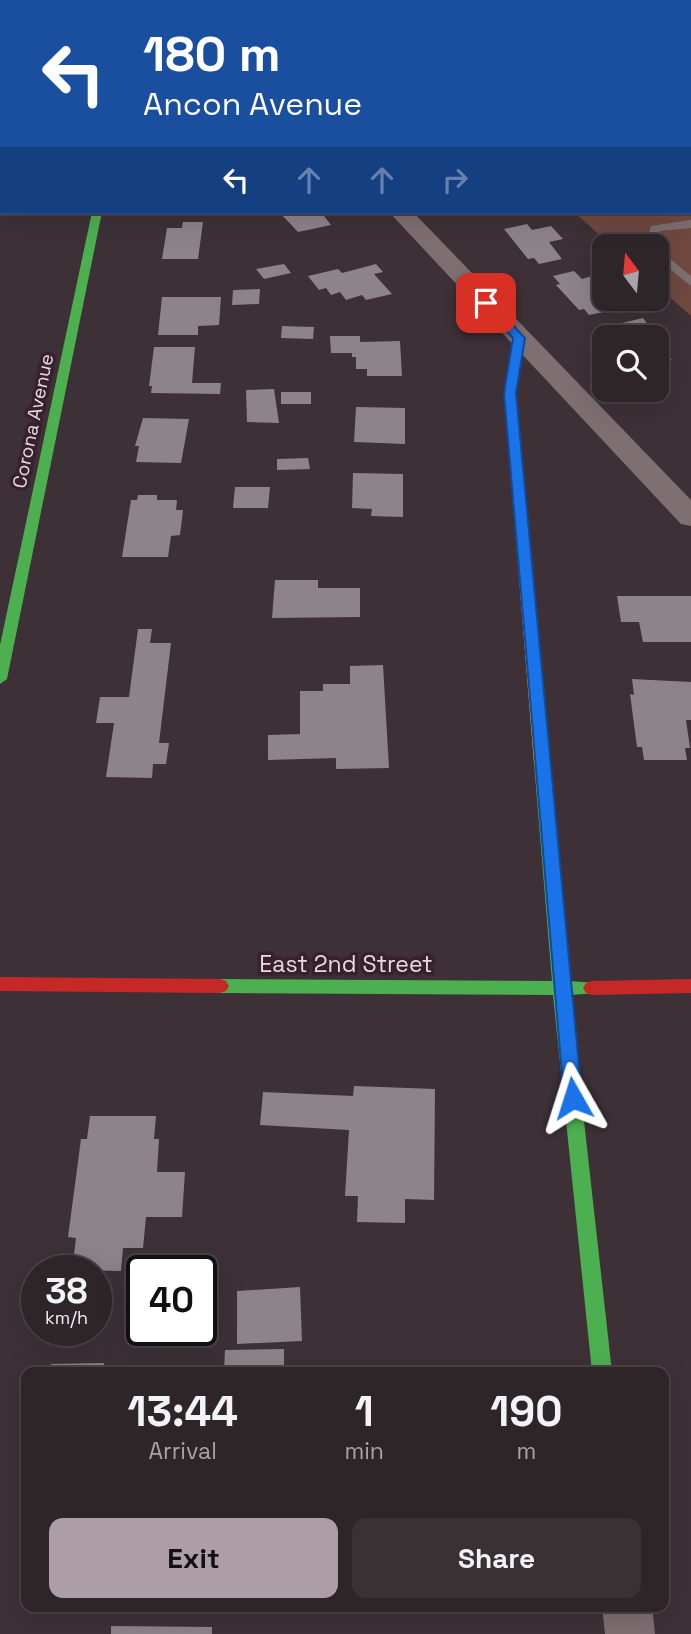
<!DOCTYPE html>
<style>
:root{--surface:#2e2529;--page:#3a3135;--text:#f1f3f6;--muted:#a7a5a8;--line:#494246;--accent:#ad9ea5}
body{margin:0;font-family:"Space Grotesk",sans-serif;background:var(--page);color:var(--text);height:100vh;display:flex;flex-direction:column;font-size:26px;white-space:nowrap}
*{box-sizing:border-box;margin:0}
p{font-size:23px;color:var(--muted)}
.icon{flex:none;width:38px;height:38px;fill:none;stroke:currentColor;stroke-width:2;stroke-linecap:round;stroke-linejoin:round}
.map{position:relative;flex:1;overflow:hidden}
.sheet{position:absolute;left:21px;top:1367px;width:648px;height:245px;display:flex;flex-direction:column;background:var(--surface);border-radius:14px;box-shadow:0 7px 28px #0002,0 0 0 2px var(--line)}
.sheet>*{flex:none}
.hud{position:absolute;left:0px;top:0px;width:691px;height:214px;box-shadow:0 7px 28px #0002,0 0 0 2px var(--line);background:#1a4fa0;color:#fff;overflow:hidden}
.needle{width:46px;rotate:344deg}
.fabs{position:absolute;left:592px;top:234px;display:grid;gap:14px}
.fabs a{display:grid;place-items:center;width:77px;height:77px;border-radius:14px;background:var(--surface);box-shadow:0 7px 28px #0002,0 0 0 2px var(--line);font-size:35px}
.speed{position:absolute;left:21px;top:1255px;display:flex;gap:14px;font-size:35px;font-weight:700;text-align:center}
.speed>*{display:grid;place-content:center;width:91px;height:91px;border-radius:50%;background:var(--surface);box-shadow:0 7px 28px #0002,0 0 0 2px var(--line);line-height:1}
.speed small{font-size:18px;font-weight:400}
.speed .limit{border:4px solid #111;border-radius:10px;background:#fff;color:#111}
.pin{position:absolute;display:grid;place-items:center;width:60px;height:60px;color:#fff;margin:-30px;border-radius:14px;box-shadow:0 4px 10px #0006}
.me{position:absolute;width:77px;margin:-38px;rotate:354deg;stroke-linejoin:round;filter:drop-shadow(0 0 5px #0008)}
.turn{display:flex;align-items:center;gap:24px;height:147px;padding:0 28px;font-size:32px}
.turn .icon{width:91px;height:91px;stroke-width:2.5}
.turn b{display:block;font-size:49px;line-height:60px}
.lanes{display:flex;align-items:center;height:66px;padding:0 28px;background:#0003;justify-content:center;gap:35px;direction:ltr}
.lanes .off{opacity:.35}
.eta{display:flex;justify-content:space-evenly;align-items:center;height:119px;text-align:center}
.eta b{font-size:42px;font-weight:600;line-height:49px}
.action{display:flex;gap:14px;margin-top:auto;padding:14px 28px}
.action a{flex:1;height:80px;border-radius:14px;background:var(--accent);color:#111;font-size:28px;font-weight:600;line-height:80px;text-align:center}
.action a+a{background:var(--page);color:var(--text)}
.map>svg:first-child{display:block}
.green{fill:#704940}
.building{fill:#8d838a}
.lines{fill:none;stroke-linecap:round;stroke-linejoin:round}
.lane{fill:#7e6f71;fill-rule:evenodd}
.street{fill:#7e6f71;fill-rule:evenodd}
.fast{fill:#4caf50;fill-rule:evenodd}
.slow{fill:#ffc107;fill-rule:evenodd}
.jam{fill:#c62828;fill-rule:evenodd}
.route{fill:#1a73e8;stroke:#114b97;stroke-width:2}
.labels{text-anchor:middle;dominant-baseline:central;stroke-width:7;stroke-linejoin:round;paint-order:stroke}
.far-street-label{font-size:19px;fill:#e9d9e0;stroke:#38212c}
.street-label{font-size:23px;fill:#e9d9e0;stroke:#38212c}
</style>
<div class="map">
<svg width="691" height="1634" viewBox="0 0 691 1634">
<rect width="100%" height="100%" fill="#3d3137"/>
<path class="green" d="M690,82H691V316L656,285V247H613L574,212H690Z"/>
<path class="building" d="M267,212H321L331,225L298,232L280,213L270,215Z
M183,222H203L198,259H162L167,228H182Z
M527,224L532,230L551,226L563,239L549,242L562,259L539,264L534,258L528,259L504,229Z
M284,264L291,273L264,279L256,269Z
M376,264L383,272L374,274L392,294L366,300L362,295L346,300L340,292L331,295L326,288L319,290L308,276L338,269L342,273Z
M574,271L582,279L592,276L604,289L600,293L604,299H609L605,301L613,310L589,315L584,309L579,310L556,285L560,284L553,276Z
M260,289L259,304L232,305L233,290Z
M162,297H221L219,325L198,326V335H158Z
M643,318L657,337L615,338L605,327Z
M282,326L314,327L313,339L281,338Z
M330,336H360V342L400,341L402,376H367V369H356V357H352V353H331Z
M656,345L662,352L665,351L672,360L656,363Z
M154,347H195L192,383H221L220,394L151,393L152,386H149Z
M274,389L279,423L247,422L246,390Z
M281,392H311V404H281Z
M356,407L405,408V444L354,442Z
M143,418L189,419L181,463L136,462L139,446H135Z
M308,458L310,469L277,470V459Z
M353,473L403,474V517L371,516L372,509L352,508Z
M235,487H270L268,508H233Z
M138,495H157V500H177L176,510H183L180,535L171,536L168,557H122L131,500H137Z
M275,580H318V588H360V617L272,618Z
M617,596H691V642H643L639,622H621Z
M138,629H152L150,643H171L159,743H169L166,764H153L152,778L106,777L114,723H96L100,697H129Z
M383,665L389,768L336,769V758L268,760V735L300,734V691H323V684H350V666Z
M632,679L691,682V720H686L690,748H685L687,760H644L642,747H637L630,694L634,695Z
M354,1086L435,1089L434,1200L405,1199V1223L357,1222L358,1196H345L349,1130L260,1125L263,1092L353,1096Z
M90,1116H156L154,1139H159L157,1172H185L182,1217H146L143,1248H123L121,1271L72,1270L76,1238L68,1237L81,1139H87Z
M201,1283H216L213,1332H201Z
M300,1287L302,1341L237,1344V1291Z
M284,1349V1372H224L225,1350Z
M104,1363L103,1372H50L51,1364Z
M111,1626L212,1627V1634H111Z"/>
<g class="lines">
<path class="lane" d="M690,86H691V92H690Z
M690,190H691V197H690Z
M691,220V228L660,231L657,248L691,276V286L656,258V247H646L651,226Z"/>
<path class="street" d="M460,0H481L482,2H462Z
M609,0H633L608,2Z
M0,90H2V102H0Z
M389,212H413L691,500V526L681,524Z
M602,1606H652L655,1634H605Z"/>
<path class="fast" d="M92,212H102L7,679L0,684V645Z
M542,757L550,763L569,981L598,983L601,988L598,993L570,995L612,1372H592L553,995L220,993L214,991L211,986L214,981L220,979L552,981L534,763Z"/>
<path class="slow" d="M519,335L525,338L516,393L550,763L542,769L534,763L504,393L513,338Z"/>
<path class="jam" d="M0,977L220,979L226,981L229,986L226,991L220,993L0,991Z
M691,979V993L592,995L586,993L583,988L586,983L592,981Z"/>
</g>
<path class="route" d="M482,301H490L525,338L516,393L582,1098L579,1104L573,1106L566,1104L564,1098L504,393L513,338L482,306Z"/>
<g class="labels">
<g class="far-street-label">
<text transform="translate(33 421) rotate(-78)">Corona Avenue</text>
</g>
<g class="street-label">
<text x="346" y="964">East 2nd Street</text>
</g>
</g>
</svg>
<div class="fabs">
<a><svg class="needle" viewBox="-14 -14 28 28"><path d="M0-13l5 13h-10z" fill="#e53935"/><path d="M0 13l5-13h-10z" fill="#a7a5a8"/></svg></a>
<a><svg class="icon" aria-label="search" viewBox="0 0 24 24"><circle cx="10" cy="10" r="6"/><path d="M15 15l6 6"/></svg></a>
</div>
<div class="speed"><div>38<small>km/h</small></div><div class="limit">40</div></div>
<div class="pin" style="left:486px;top:303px;background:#d93025"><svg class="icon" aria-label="arrive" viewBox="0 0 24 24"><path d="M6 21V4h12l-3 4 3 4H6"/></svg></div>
<svg class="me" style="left:573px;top:1098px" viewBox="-20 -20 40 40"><path d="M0-17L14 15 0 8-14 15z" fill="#1a73e8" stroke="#fff" stroke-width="4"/></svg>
<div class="hud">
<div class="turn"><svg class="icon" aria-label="left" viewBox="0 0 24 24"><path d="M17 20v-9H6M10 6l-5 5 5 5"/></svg><div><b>180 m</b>Ancon Avenue</div></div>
<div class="lanes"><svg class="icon" aria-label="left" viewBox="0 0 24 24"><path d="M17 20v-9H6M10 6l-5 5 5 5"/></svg><svg class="icon off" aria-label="ahead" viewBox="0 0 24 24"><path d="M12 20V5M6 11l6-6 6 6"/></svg><svg class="icon off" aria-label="ahead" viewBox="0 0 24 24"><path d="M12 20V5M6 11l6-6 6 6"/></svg><svg class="icon off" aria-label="right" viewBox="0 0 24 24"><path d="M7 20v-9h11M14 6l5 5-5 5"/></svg></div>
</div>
<section class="sheet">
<div class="eta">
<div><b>13:44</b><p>Arrival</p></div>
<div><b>1</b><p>min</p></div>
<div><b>190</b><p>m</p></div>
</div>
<div class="action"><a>Exit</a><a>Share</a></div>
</section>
</div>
